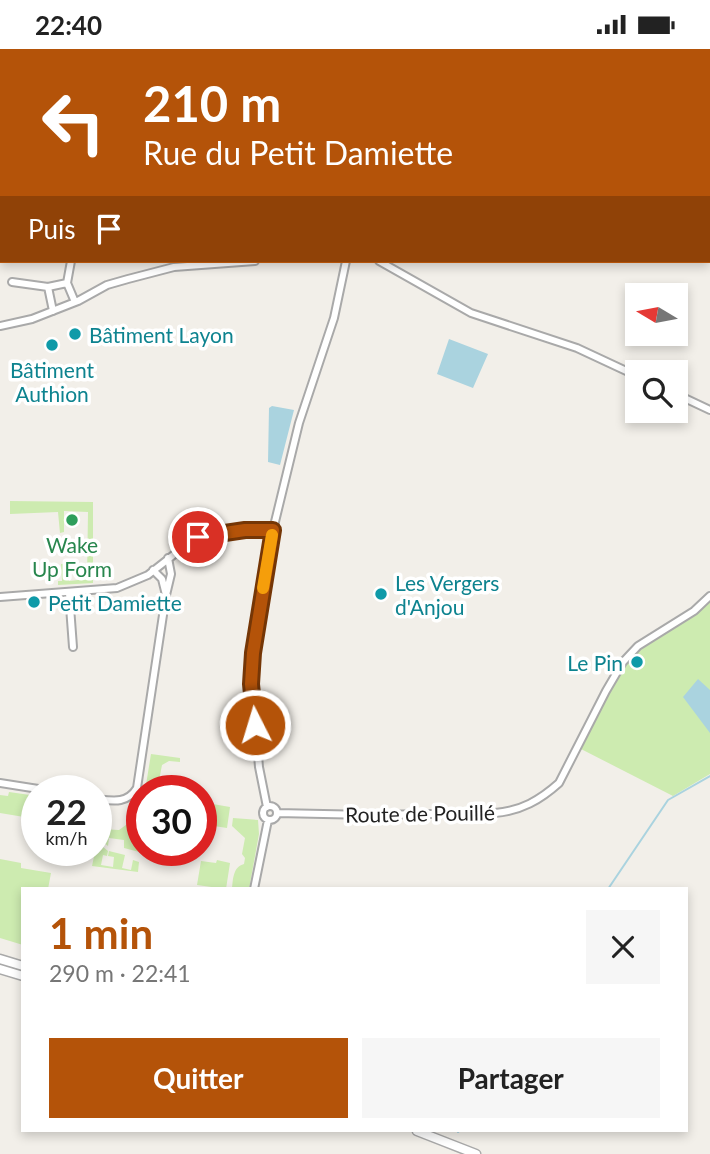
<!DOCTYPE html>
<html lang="fr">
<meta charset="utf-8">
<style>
:root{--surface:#fff;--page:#f6f6f6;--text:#222;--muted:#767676;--accent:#b45309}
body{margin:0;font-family:Lato,sans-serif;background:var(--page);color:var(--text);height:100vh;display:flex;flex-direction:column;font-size:26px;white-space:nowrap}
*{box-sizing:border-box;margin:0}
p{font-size:23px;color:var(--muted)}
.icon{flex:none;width:38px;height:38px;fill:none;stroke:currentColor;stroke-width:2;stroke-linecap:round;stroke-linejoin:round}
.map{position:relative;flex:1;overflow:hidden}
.details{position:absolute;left:21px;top:838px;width:667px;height:245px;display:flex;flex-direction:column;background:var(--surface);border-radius:0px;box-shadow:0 4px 10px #0003}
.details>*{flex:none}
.hud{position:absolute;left:0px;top:0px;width:710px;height:214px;box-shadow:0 4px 10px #0003;background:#b45309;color:#fff;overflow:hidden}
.needle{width:46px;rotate:280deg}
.controls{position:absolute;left:625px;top:234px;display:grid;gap:14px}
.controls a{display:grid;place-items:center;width:63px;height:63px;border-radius:0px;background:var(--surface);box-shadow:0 4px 10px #0003;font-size:35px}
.speed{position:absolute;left:21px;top:726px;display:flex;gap:14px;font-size:35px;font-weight:700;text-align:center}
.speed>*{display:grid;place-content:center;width:91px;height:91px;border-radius:50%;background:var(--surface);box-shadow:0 4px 10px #0003;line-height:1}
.speed small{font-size:18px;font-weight:400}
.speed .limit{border:10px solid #d22;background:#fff;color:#111}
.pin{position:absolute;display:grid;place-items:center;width:60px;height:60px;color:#fff;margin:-30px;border:4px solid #fff;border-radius:50%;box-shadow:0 2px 7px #0007}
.me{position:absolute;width:77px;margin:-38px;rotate:355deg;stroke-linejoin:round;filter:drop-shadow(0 0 5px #0008)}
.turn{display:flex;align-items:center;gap:24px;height:147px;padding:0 28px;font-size:32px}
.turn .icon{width:91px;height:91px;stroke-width:2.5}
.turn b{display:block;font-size:49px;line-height:60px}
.then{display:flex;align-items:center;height:66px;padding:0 28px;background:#0003;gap:14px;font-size:26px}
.round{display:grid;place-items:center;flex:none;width:74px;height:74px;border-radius:0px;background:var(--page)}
.overview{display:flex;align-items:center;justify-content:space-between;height:119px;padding:0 28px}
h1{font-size:42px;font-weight:700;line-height:52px;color:var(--accent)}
.button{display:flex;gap:14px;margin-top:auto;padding:14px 28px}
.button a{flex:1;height:80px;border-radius:0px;background:var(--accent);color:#fff;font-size:28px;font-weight:700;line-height:80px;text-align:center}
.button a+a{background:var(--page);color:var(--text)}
.status{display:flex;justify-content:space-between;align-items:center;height:49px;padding:0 35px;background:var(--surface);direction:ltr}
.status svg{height:19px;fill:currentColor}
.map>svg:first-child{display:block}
.grass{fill:#cdebb0}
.water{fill:#aad3df}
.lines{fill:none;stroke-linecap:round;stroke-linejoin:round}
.stream{stroke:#aad3df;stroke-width:2}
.minor-casing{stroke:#a9a9a9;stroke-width:10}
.tertiary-casing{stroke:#a9a9a9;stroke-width:11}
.minor{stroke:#fff;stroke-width:6}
.tertiary{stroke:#fff;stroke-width:8}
.route-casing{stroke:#753606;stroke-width:18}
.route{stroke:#b45309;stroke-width:12}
.slow{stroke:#f59e0b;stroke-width:12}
.culture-dot{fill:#0f9aa8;stroke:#fff;stroke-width:2.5}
.leisure-dot{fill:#2e9e5b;stroke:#fff;stroke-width:2.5}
.labels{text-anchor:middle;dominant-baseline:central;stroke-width:7;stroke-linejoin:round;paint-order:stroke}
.culture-label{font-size:21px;fill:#0d838f;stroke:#fff;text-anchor:start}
.leisure-label{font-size:21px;fill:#27864d;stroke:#fff}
.street-label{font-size:21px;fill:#222;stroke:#fff}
</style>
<div class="status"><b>22:40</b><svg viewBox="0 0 49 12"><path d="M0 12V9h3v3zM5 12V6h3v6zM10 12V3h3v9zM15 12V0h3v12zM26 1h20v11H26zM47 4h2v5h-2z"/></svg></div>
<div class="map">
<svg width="710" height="1105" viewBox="0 0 710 1105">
<rect width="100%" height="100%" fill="#f2efe9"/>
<path class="grass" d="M10,452L93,453V534L58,536V532H62L61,515L69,514V532L87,530L88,463L64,462V483L60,484L58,463L10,465Z
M710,552V725L673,747L581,700C595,671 610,626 634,605C656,584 686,573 710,552Z
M151,705L180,709V713L169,712L162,716L157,742H145Z
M9,743L37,747V752H33L30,769L0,764V746L8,747Z
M201,753L230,758L227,779L201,775Z
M233,769L258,771L259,785L249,840H232C233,830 233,818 244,815L245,809L242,805L245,789L232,777Z
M130,773V784L137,786L136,795L142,797L143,804L124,799V791L109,789L108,797L98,789L101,780L119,781Z
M102,797L108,802L107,807L103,806L101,816L113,818L114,808L108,807L109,802L125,806L122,819L131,821L133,811L139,813L138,823L92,817L96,798Z
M0,810L21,814V819L51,824L48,840H23V896L0,889Z
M217,811L230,814L226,840L197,836L201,812L216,814Z"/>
<path class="water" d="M449,290L488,305L473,339L437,325Z
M272,357L294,361L280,416L268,413L269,359Z
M698,630L710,641V684L683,648Z"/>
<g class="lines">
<path class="stream" d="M608,840L668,751L710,727
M458,1083L459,1082"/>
<defs>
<path id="minor" d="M47,0L48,2
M265,0L266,2
M0,110H2
M71,212L67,234L75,253
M379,212L471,264L577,299L637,327
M12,233L48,238
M53,262L48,238L67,234
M0,277L32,270L78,252L107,236L128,230L174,218L255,212
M676,345L710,361
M153,521L162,530L166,546
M69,544L73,598
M0,548L117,539L148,526L195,489L245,481H273
M0,734L51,742
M96,750C113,752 127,755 137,739L166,546L171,525L168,509
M263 764a7 7 0 1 1 14 0a7 7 0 1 1-14 0Z
M267,758L259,718L252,635L253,604L273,481L299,374L334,269L346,212
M277,764L370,766L495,764C521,762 540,751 559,734L606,642L623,613L638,597L694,562L710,547
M254,840L268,771"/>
<path id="tertiary" d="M0,910L23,917
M0,920L23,927
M417,1082L476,1105"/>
</defs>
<use href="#minor" class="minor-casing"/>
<use href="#tertiary" class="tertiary-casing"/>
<use href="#minor" class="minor"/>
<use href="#tertiary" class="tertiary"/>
</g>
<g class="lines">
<defs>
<path id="route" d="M198,488L245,481H273L253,604L251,635L255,676"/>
</defs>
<use href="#route" class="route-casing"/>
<use href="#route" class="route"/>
<path class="slow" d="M263,539L272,486"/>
</g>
<g class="culture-dot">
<circle cx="75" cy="285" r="7"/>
<circle cx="52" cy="296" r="7"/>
<circle cx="381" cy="545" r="7"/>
<circle cx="34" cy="553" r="7"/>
<circle cx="637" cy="613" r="7"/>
</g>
<circle class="leisure-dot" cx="72" cy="471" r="7"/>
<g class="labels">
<g class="culture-label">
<text x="89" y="285">Bâtiment Layon</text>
<text x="52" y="320" text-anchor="middle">Bâtiment<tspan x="52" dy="24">Authion</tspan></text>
<text x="395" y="533">Les Vergers<tspan x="395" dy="24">d'Anjou</tspan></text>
<text x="48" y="553">Petit Damiette</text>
<text x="623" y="613" text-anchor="end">Le Pin</text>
</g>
<g class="leisure-label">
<text x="72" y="495">Wake<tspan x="72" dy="24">Up Form</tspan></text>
</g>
<g class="street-label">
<text transform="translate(420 764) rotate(-1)">Route de Pouillé</text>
</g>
</g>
</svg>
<div class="controls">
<a><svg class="needle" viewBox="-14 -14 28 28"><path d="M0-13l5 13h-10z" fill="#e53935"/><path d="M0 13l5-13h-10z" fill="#767676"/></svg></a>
<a><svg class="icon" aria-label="search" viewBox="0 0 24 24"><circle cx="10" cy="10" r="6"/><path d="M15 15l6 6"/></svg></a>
</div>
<div class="speed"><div>22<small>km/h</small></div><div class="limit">30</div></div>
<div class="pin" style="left:198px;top:488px;background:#d93025"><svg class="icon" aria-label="arrive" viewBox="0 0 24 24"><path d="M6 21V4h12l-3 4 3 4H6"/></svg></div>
<svg class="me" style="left:255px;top:676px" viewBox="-20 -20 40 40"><circle r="17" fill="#b45309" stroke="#fff" stroke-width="3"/><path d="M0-11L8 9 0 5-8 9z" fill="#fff"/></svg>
<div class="hud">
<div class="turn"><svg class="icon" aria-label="left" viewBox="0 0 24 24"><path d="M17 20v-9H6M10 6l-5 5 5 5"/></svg><div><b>210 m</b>Rue du Petit Damiette</div></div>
<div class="then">Puis<svg class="icon" aria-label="arrive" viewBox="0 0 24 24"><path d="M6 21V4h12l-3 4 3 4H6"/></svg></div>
</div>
<section class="details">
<div class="overview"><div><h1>1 min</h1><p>290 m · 22:41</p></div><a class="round"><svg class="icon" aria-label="close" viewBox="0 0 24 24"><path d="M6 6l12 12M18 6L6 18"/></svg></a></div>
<div class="button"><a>Quitter</a><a>Partager</a></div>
</section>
</div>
